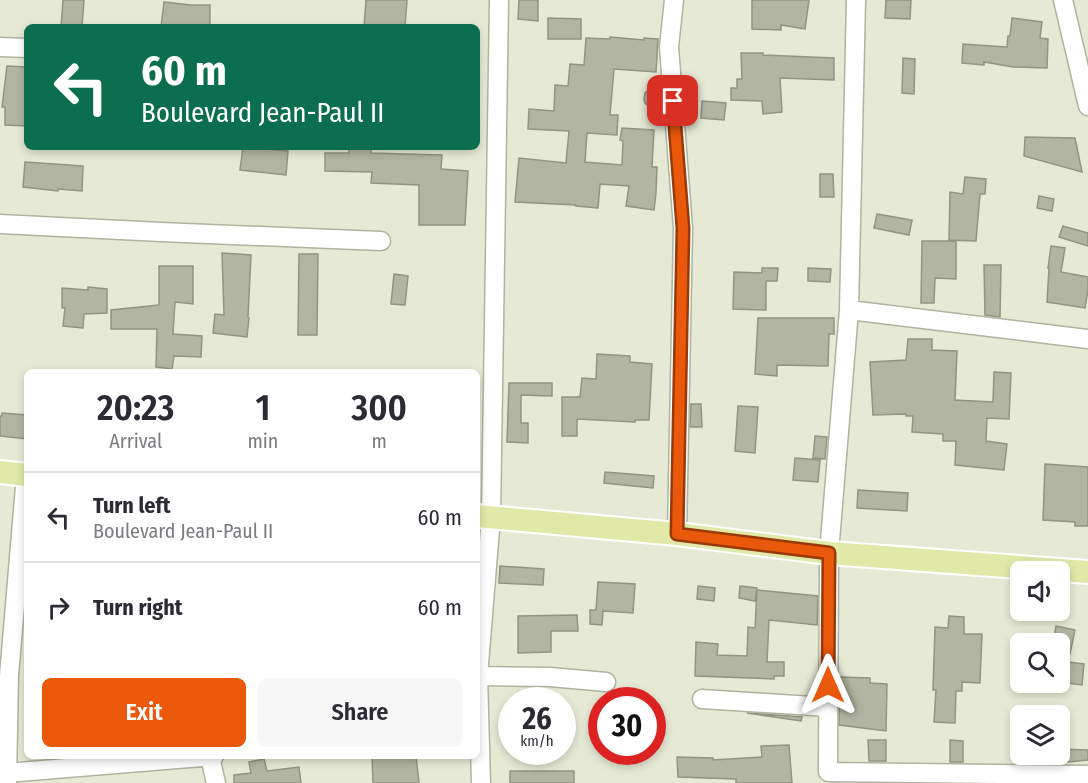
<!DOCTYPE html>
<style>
:root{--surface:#fff;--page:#f7f7f7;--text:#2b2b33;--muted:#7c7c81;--line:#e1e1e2;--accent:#ea580c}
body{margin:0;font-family:"Fira Sans Condensed",sans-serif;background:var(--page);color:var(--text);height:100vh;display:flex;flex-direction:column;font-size:22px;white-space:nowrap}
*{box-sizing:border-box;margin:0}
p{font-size:20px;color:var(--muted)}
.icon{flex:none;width:33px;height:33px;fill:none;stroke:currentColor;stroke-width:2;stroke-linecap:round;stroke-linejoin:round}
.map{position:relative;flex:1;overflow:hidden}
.details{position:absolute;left:24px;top:369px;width:456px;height:390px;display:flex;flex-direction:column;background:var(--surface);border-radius:9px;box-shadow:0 3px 9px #0003}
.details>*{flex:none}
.guide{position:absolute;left:24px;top:24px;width:456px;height:126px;border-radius:9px;box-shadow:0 3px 9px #0003;background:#0b6e4f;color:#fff;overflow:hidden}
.controls{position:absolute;left:1010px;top:561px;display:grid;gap:12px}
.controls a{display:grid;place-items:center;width:60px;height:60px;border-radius:9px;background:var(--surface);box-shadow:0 3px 9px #0003;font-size:30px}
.speed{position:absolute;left:498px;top:687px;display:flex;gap:12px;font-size:30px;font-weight:700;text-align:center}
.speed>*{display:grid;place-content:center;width:78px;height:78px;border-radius:50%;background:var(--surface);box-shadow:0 3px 9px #0003;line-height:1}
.speed small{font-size:15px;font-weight:400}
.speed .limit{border:9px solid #d22;background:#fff;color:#111}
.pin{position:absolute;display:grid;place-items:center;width:51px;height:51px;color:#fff;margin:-26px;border-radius:12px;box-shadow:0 3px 9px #0006}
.me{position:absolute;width:66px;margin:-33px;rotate:0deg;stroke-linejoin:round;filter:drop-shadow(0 0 4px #0008)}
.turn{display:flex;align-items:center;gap:21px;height:126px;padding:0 18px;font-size:27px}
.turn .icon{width:78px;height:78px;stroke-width:2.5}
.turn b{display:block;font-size:42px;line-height:51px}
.eta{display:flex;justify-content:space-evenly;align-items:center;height:102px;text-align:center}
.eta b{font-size:36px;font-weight:600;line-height:42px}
.button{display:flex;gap:12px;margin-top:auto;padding:12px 18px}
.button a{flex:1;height:69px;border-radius:9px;background:var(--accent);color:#fff;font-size:24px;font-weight:600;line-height:69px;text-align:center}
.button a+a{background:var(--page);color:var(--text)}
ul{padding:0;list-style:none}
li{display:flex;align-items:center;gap:18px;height:90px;padding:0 18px;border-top:2px solid var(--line)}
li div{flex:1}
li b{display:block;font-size:22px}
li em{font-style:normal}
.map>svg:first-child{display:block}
.building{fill:#b2b5a2;stroke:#919481;stroke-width:1.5}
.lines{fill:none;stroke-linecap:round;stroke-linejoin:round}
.minor-casing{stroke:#afb39f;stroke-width:21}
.major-casing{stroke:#fff;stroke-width:26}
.minor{stroke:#fff;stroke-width:18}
.major{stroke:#e1e9a8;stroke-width:22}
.route-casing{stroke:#983908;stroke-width:15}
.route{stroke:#ea580c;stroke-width:10}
</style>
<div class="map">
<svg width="1088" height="783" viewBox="0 0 1088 783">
<rect width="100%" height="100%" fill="#e6ead5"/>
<path class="building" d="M63,0H84L82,27H61Z
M366,0H407L405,27H364Z
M519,0H538V21L518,19Z
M752,0H809L805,29L781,25V30L752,29Z
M886,0H911L910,19L885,18Z
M164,2L191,5H210V27H161Z
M548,18L581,19V39H548Z
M1012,18L1042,22L1040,38L1048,39L1047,68L1013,67L984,62V65L962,63L963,44L1007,47L1008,36H1010Z
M610,37L644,40V38L658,39L656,72L614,69L610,115H618L617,135L587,133L585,162L622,165L623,141L620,140L622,128L654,130L652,167H657L656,193L654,210L626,206L629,186L600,184L598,208L576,206V205L515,202L519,158L566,163L569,131L528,129L529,109L554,111L555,85L568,86L570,64L584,65L586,38L610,39Z
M741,53H763V55L834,58V80L780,78L782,112L763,114L762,101L731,100V88H737V79H742Z
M903,58L915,59L914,94L902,93Z
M7,66L27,67V126L5,125V107H2Z
M653,86L660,94L661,100L652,110L645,103L644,99L645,93Z
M702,101L726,103L724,120L701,118Z
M1025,137L1075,138L1082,172L1024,156Z
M243,147L288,151L286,175L240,170Z
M349,147H371V153L442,155L441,169L468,171L465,225H419V185L371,183L372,172L325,171V153H349Z
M25,162L83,166L82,191L58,189V191L23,187Z
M820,174H833L834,197H820Z
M965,177L986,179L985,194H980L976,241L949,240L950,192L963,194Z
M1039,196L1054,199L1052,211L1037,208Z
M877,214L912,220L909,235L874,228Z
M1063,226L1088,233V246L1059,237Z
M922,241H956V279L935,278L934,303H921Z
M1051,246L1065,248L1061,272L1088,277V290L1085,308L1047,302L1049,268H1048Z
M222,253L251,255L248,317L249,318L247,337L213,333L215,314L224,315Z
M299,254H318L317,335H298Z
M984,265H1001L1000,317L985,315Z
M159,266H193V304L175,302L173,334L202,336L201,357L174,356L172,369L156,367L157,329H111V310L159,305Z
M762,268H778L777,281H766V310L733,309L734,272L762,273Z
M808,268L831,269L830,282L808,281Z
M394,274L408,276L405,305L391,304Z
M88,287L107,289V313L84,314L83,328L63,326L65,308H62V288L88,290Z
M758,318H834V334H829L828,366L777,365V376L755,374Z
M908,339H932V350L957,351L955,400L993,402L994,372L1011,373L1009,419L987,418L986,441L1007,444L1004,470L955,465L956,441H943V434L912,432L913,416H906V414L873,415L870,362L906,360Z
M597,354L630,356V362L652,364L649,420H635V422L577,419V436H562V397H580L582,378L596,379Z
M509,383H552V396L521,395V423H528V443L507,442Z
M691,404H701L702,427H690Z
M738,406L758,407L755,453L735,451Z
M2,413L27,415V439L0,436V416H2Z
M815,436L827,437L825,459L813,458Z
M795,458L820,460L818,482L793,480Z
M1045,464L1088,467V526H1075V522L1043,520Z
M605,472L654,476L653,488L604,483Z
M858,490L908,493L907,511L857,508Z
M500,566L544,569L543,585L499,583Z
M598,582L635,584L633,613L603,611L602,625L590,624V610H596Z
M698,586L715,588L714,601L697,599Z
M740,586L757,588L755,601L739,598Z
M757,590L818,596L817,625L769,620L767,662H784V676H774V679L695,676L696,642L718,644L717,655L747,656L748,627L755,628Z
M577,615L578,631H551V652L518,653V616Z
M949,616L964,617V634H982L980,683L962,682V691H956L955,723L934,722L936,690H933L935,627L948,628Z
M1056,626L1075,630L1070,654L1059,652V644H1053Z
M1060,661L1084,664L1082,685L1059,682Z
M840,677L870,678V683L887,684L886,731L839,725Z
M747,713L802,717L801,721Z
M868,740H886V761H869Z
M950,740L963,741V762H950Z
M789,745L792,783H736V779L678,777L677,757L713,758V760L762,757L761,746Z
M1059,749L1088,750V760L1059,763Z
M372,756H416L419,783H373Z
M264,759L267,771L299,767L301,783H234V775L251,773L249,762Z
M510,771H574V783H510Z"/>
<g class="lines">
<defs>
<path id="minor" d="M674,0L669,47L683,228L677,534
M856,0L849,310L829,553L828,772L1088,775
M1063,0L1088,106
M0,47L27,48
M0,224L161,232L381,241
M849,310L1088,339
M478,676L550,677L606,682
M702,699L828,707
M210,757L216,783
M6,773L214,756
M7,783L9,676L26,475
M481,783L478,676L491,517L499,0"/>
<path id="major" d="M0,472L27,475
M477,516L677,534L829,553L1088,572"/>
</defs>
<use href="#minor" class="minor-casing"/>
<use href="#major" class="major-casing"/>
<use href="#minor" class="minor"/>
<use href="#major" class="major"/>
</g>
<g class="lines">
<defs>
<path id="route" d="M673,101L683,228L677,534L829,553L828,685"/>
</defs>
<use href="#route" class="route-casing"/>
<use href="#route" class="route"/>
</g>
</svg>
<div class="controls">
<a><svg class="icon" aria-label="sound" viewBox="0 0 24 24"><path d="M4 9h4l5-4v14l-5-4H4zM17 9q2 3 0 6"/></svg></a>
<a><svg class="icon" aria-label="search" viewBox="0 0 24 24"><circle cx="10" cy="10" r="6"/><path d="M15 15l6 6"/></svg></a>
<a><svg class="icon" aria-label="layers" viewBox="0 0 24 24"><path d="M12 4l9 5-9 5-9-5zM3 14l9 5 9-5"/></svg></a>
</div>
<div class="speed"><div>26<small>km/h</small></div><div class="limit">30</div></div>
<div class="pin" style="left:673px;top:101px;background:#d93025"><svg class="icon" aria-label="arrive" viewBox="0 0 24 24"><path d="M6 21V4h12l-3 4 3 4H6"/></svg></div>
<svg class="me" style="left:828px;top:685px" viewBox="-20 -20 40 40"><path d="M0-17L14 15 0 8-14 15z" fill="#ea580c" stroke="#fff" stroke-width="4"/></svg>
<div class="guide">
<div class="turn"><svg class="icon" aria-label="left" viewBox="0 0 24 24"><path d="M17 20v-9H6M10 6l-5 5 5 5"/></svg><div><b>60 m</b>Boulevard Jean-Paul II</div></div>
</div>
<section class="details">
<div class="eta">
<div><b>20:23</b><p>Arrival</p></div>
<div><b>1</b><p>min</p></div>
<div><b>300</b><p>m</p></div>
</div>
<ul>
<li><svg class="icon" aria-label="left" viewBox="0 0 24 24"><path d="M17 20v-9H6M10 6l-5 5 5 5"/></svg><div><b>Turn left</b><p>Boulevard Jean-Paul II</p></div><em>60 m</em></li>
<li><svg class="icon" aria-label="right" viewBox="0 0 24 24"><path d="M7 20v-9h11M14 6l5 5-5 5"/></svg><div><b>Turn right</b></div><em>60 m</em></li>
</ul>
<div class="button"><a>Exit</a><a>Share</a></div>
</section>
</div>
